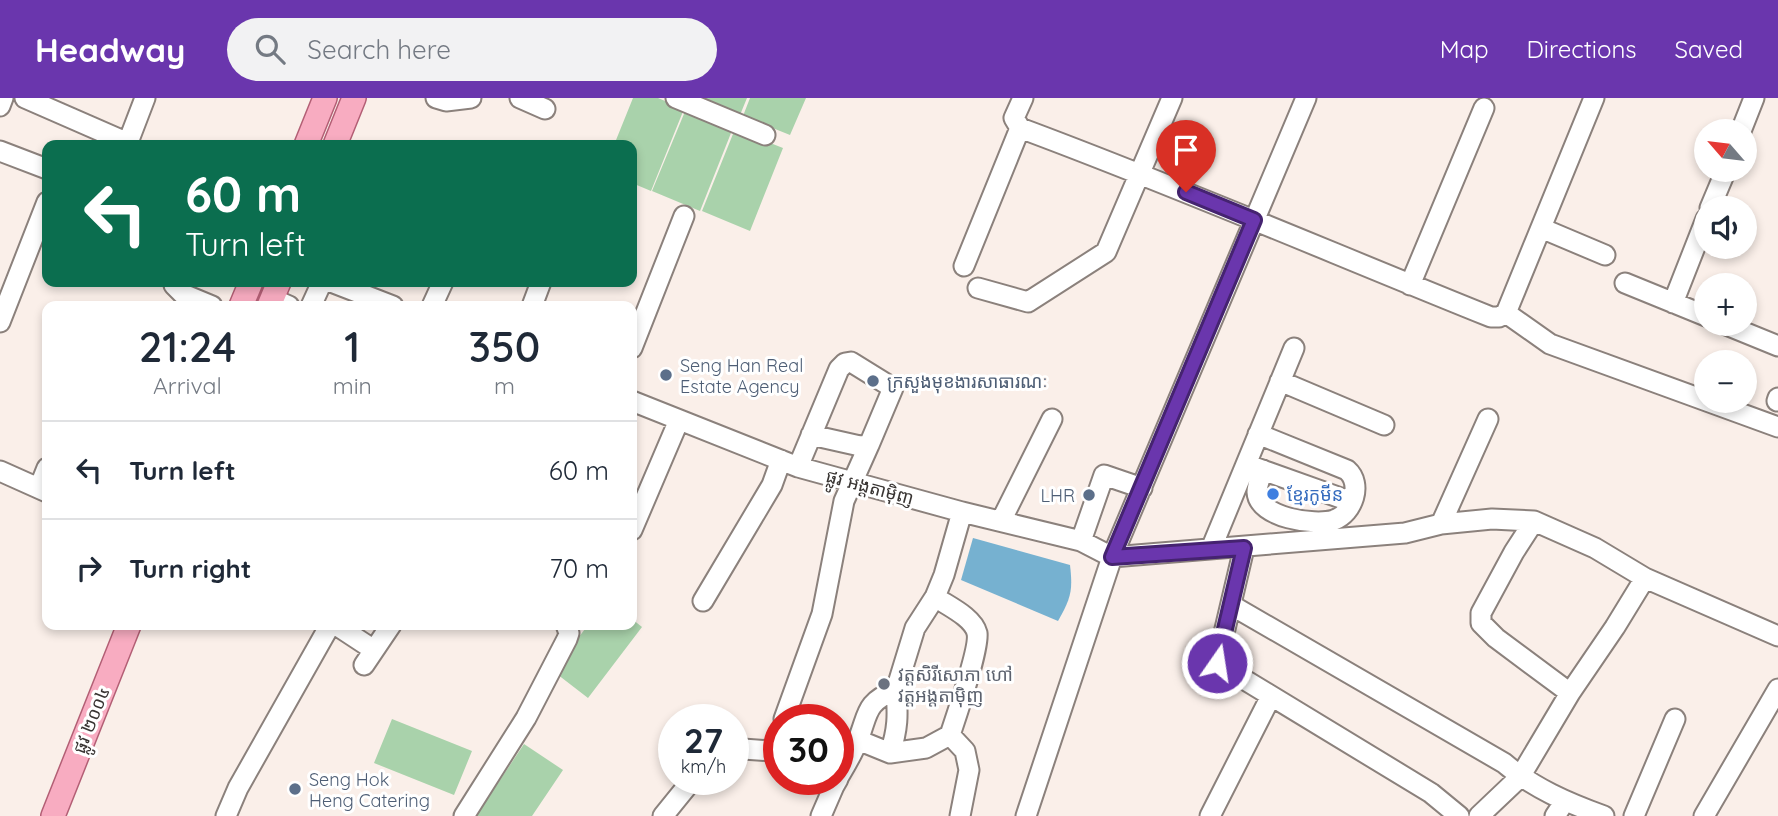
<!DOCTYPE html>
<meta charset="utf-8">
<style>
:root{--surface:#fff;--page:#f2f2f3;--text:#1f2937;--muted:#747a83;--line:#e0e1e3;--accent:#6a36ad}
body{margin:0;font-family:Quicksand,"Noto Sans Khmer",sans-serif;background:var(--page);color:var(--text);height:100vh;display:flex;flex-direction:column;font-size:26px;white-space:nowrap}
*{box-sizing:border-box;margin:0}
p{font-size:23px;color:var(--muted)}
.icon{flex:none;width:38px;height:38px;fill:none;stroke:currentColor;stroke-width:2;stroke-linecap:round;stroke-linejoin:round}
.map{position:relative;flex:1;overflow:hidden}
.drawer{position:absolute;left:42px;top:203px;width:595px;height:329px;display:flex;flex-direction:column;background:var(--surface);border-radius:14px;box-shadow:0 4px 10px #0003}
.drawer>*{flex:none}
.top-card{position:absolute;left:42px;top:42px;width:595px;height:147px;border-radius:14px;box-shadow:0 4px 10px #0003;background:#0b6e4f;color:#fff;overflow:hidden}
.needle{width:46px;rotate:298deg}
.controls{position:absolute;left:1694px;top:21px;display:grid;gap:14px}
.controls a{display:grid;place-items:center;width:63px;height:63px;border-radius:50%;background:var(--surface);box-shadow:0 4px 10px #0003;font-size:35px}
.speed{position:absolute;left:658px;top:606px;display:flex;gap:14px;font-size:35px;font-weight:700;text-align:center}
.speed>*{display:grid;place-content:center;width:91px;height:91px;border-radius:50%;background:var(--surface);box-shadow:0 4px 10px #0003;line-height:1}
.speed small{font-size:18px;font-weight:400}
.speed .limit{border:10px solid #d22;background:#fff;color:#111}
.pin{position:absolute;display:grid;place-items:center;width:60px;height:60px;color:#fff;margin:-72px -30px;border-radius:50% 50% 50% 0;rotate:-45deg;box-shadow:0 0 7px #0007}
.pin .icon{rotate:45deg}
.me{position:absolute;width:77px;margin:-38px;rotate:13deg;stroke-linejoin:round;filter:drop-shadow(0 0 5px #0008)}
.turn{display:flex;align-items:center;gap:24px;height:147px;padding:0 28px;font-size:32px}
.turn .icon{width:91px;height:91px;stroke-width:2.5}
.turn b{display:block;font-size:49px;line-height:60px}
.eta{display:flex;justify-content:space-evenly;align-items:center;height:119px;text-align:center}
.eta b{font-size:42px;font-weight:600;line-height:49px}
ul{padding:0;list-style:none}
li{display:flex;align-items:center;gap:21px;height:98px;padding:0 28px;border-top:2px solid var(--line)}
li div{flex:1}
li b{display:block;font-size:26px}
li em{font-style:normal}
header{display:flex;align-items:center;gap:42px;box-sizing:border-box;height:98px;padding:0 35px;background:var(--accent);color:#fff}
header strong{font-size:33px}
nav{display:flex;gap:38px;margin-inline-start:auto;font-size:24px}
.search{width:490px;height:63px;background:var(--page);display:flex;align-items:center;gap:18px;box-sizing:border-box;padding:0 24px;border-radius:38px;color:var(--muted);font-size:26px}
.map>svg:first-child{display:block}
.green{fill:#a9d2ab}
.water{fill:#76b1d0}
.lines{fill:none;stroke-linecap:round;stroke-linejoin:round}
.minor-casing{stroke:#8b817c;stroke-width:23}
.major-casing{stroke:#b35f75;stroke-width:26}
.minor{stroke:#fff;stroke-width:19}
.major{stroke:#f8acc1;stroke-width:23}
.route-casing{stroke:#452370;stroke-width:18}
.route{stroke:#6a36ad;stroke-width:12}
.service-dot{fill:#5c6f8a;stroke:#fff;stroke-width:2.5}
.shop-dot{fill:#3f7fe0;stroke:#fff;stroke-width:2.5}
.worship-dot{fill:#6b7280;stroke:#fff;stroke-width:2.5}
.labels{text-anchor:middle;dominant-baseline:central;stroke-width:6;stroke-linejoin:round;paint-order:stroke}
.service-label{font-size:18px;fill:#4e5e75;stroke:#fff;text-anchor:start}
.street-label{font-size:18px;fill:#393533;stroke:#fff}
.shop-label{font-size:18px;fill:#366cbe;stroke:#fff;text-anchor:start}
.worship-label{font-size:18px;fill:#5b616d;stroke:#fff;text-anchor:start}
</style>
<header>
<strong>Headway</strong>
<div class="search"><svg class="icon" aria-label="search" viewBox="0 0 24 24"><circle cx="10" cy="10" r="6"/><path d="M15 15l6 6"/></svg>Search here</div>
<nav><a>Map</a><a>Directions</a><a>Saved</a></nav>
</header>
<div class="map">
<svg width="1778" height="718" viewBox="0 0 1778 718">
<rect width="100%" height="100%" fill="#faefe9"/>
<path class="green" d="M633,0H658L684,11L651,93L632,85V47H614Z
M697,0H747L740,17Z
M750,0H806L790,37L743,18Z
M686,11L733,30L700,113L652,93Z
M735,31L783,50L750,133L702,113Z
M632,521L642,529L588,600L553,573L588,527H632Z
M392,621L472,653L454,697L374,665Z
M524,646L563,672L532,718H476Z"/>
<path class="water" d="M973,440L1070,467C1073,493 1071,500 1058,523L961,482Z"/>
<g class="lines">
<defs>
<path id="minor" d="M25,0L128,45
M436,0L446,3L471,0
M520,0L545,11
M676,0L765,37
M1023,0L1014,20L1020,30C1179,89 1334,156 1491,219H1499L1506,215L1594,0
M0,8L3,0
M1741,33L1754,0
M127,47L145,0
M0,53L47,71
M1710,110L1726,72
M1541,130L1605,157
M964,168L1020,30
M174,184V187L183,196L212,208
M331,184L393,208
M1625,185L1706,218
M1410,187L1484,10
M978,190L1028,204L1106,154L1172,0
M273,201L289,208
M1673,205L1706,121
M311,208L322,184
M432,208L443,184
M532,208L541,184
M1506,215L1550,246L1778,329
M0,224L47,104
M1724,226L1778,248
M632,250L684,118
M1280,283L1384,327
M632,303L798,369L962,414L1081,443L1112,459
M1777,303L1778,300
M1258,336L1347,372C1363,386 1353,415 1334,422C1315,428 1258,420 1257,394C1257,387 1261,378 1263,372
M1251,368L1352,404
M798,369L839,271L845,265L851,264L893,290L869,347L860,348L811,337
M0,373L47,394
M39,390L47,370
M1001,423L1052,321
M1534,423L1514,454L1481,515V525L1496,540L1570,595
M1441,426L1488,321
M632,432L679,322
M1081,443L1104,377L1142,390
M1244,450L1217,565L1431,695L1459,718
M1211,451L1294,250
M1112,459L1405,435L1441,426L1492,421L1534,423L1595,450L1645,480L1778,538
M703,503L772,387L781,362
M1231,507L1504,665C1533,690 1568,705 1604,718
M336,527L374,552
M364,567L391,527
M784,621L822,516L844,403L869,347
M950,637L965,653L969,672L960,718
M858,642L890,655L926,650L950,637C956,619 980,549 977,535C973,519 948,508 935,499
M890,655C898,631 898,617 896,592
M733,656L743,651L772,653
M838,680C845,668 852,657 857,644C869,617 863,605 896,592L915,530L935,499L944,477L962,414
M808,681L834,688L838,681
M226,718L238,690L330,527
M464,718L526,620L567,541L569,535L566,527
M663,718L693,681
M821,718L834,688
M1026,718L1112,459L1306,0
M1210,718L1271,598
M1479,718L1520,679L1570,595L1615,529L1645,480
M1555,718L1565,703
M1634,718L1675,621
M1704,718L1778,591"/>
<path id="major" d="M306,47L325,0
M335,47L354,0
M241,208L251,184
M269,208L279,184
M53,718L129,527"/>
</defs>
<use href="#minor" class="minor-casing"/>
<use href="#major" class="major-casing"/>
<use href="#minor" class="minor"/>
<use href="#major" class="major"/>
</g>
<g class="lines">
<defs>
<path id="route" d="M1186,94L1254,122L1112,459L1244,450L1217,565"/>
</defs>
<use href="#route" class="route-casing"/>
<use href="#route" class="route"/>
</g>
<g class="service-dot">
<circle cx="666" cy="277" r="7"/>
<circle cx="873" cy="283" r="7"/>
<circle cx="1089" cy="397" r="7"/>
<circle cx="295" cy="691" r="7"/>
</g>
<circle class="shop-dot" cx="1273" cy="396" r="7"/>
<circle class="worship-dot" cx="884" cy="586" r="7"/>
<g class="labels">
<g class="service-label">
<text x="680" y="267">Seng Han Real<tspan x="680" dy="21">Estate Agency</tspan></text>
<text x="887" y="283">ក្រសួងមុខងារសាធារណៈ</text>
<text x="1075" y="397" text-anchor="end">LHR</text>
<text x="309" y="681">Seng Hok<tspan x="309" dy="21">Heng Catering</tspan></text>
</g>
<g class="street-label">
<text transform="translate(870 389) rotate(15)">ផ្លូវ អង្តតាម៉ិញ</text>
<text transform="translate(91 622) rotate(-68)">ផ្លូវ ២០០៤</text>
</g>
<g class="shop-label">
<text x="1287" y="396">ខ្មែរកូមីន</text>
</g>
<g class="worship-label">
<text x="898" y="576">វត្តសិរីសោភា ហៅ<tspan x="898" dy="21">វត្តអង្តតាម៉ិញ</tspan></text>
</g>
</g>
</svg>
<div class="controls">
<a><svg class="needle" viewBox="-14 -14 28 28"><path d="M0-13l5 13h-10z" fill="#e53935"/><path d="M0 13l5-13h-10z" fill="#747a83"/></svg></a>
<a><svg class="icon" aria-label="sound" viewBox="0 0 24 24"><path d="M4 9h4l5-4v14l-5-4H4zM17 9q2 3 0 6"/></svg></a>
<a>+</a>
<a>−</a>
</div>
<div class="speed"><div>27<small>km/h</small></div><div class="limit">30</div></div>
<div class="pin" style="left:1186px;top:94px;background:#d93025"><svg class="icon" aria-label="arrive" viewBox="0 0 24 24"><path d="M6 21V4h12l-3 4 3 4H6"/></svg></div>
<svg class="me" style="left:1217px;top:565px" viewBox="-20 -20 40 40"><circle r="17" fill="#6a36ad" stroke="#fff" stroke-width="3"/><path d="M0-11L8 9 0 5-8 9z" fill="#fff"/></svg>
<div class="top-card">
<div class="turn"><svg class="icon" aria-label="left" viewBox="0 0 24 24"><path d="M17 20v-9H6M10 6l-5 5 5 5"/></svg><div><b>60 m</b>Turn left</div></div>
</div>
<section class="drawer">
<div class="eta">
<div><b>21:24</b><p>Arrival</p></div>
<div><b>1</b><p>min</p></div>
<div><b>350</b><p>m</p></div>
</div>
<ul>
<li><svg class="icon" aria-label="left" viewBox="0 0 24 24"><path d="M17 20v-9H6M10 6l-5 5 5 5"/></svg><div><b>Turn left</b></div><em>60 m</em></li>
<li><svg class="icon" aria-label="right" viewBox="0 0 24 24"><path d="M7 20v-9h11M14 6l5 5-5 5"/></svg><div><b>Turn right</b></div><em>70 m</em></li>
</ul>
</section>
</div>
